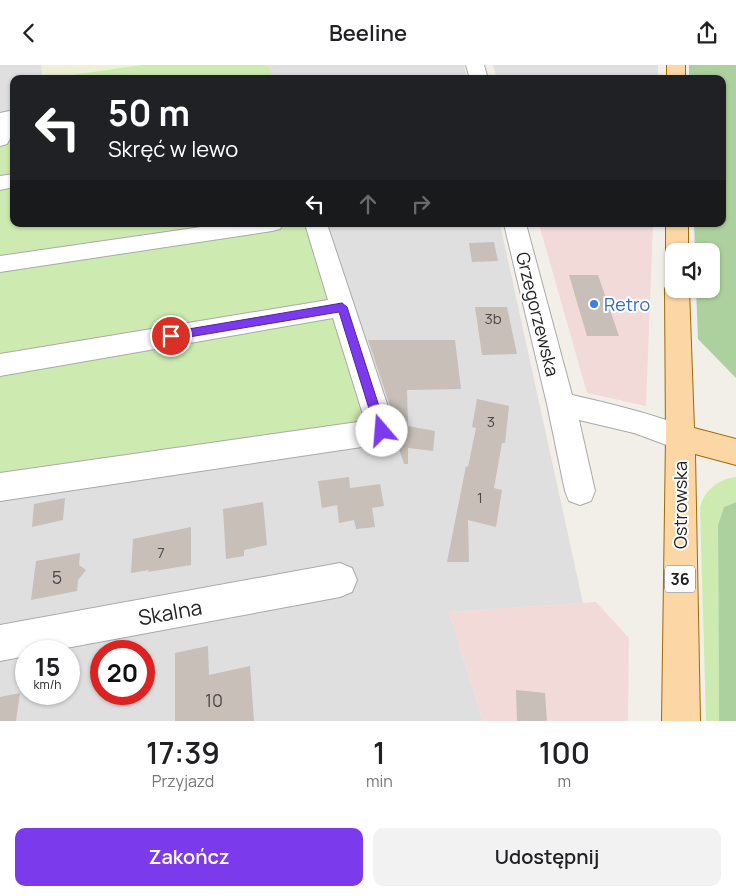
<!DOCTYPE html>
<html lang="pl">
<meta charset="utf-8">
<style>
:root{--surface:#fff;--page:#f2f2f2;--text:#202124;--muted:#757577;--accent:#7c3aed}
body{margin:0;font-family:Manrope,sans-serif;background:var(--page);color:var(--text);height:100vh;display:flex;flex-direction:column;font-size:19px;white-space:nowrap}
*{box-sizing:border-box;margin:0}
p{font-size:16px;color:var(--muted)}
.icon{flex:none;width:28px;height:28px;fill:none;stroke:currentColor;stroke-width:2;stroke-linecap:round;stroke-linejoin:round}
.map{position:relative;height:656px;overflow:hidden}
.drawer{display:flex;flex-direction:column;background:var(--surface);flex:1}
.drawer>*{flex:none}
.banner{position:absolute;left:10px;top:10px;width:716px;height:152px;border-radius:10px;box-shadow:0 1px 4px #0004;background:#202124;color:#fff;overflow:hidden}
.fabs{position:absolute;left:665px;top:178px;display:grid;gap:10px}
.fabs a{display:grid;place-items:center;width:55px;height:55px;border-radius:10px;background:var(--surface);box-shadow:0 1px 4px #0004;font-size:25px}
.speed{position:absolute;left:15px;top:575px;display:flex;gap:10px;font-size:25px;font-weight:700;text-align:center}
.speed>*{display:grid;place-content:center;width:65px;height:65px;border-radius:50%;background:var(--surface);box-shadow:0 1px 4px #0004;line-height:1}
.speed small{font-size:12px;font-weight:400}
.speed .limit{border:8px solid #d22;background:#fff;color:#111}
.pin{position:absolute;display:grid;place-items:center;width:42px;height:42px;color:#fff;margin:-21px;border:2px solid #fff;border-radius:50%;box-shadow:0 1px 5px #0007}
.me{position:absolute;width:55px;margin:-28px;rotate:342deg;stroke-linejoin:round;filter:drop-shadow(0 0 4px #0008)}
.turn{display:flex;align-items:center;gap:18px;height:105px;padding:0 15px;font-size:22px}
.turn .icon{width:65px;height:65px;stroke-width:2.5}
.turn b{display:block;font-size:35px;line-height:42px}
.lanes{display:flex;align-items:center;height:48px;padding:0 15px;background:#0003;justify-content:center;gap:25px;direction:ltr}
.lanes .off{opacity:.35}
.eta{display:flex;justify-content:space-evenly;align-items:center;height:85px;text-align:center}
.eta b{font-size:30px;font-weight:600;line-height:35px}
.action{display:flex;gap:10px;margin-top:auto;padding:10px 15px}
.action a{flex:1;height:58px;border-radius:10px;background:var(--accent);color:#fff;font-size:20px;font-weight:600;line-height:58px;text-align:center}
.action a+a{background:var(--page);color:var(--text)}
header{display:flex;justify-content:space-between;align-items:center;height:65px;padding:0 15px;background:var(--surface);font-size:22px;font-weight:600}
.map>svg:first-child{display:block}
.residential{fill:#e0dfdf;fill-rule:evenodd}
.commercial{fill:#f2dad9}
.farmland{fill:#eef0d5}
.grass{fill:#cdebb0}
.forest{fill:#add19e}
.building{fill:#c7bfb8}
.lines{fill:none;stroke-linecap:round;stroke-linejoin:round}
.minor-casing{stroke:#a9a9a9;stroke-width:2}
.major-casing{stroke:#a06b00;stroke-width:2}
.minor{fill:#fff;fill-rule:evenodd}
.major{fill:#fcd6a4;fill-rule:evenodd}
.route{fill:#7c3aed;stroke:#51269a}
.shop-dot{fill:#3f7fe0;stroke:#fff;stroke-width:2}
.labels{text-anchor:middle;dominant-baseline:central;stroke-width:4;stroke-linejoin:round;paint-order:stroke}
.number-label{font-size:15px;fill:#4b4948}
.shield{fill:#fff;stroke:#646464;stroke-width:1}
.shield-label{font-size:16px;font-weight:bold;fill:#222}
.shop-label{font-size:18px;fill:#366cbe;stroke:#fff;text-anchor:start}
.street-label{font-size:18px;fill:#222;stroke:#fff}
.near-number-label{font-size:18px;fill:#4b4948}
.near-street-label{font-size:21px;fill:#222;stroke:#fff}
</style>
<header><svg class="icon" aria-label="back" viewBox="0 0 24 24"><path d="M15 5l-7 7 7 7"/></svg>Beeline<svg class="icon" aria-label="share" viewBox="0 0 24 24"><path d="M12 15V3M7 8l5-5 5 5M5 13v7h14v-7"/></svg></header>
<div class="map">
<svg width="736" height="656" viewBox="0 0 736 656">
<rect width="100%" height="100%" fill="#f2efe9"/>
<path class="residential" d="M0,0H41L43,14H14V48L0,50Z
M268,0H464L467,14H274Z
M493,0H658V14H497Z
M327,159H500L583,538L449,547L483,656H0V435L393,374ZM26,586H69V629H26ZM101,586H144V629H101Z"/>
<path class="commercial" d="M539,159H653L646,341L587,328Z
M596,537L629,573L628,656H483L449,547Z"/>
<path class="farmland" d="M41,0H142L43,14Z"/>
<path class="grass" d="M142,0H268L274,14H43Z
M14,48V159H327L393,374L0,435V50Z
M736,412V437L724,442L718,460L719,656H706L700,442C705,425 718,414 736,412Z"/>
<path class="forest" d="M689,0H736V313L698,274L696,224H711V186H695L694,159H722V14H689Z
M736,437V656H719L718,460L724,442Z"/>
<path class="building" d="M494,177L498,196L472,197L469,178Z
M569,210H598L619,271H587Z
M475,242H507L517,289L482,290Z
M368,275H455L461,324L407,325L408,361L435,366L433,386L408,383V399H404L398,381L395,373L398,365Z
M477,334L509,341L505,378H502L494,423L502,425L496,462L468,455L469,497H447L466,401L468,402L476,363L472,362Z
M349,412L350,423L380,419L384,441L372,443L375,462L356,464L354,455L339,458L337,440L322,443L318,416Z
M65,433L63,455L32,462L34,439Z
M263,437L267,480L244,485V491L226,494L223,444Z
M191,462V500L148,507L149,505L131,508L133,474Z
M80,488L79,500L86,505L78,515L77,526L31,535L36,496Z
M208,581L209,610L250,601L254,656H175V588Z
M516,625L545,628L547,656H517Z
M20,628L16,656H0V632Z"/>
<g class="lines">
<defs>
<path id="minor" d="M466,0H484L488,14H470Z
M14,45C14,56 13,70 7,79L0,81V48Z
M14,109V122L0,125V111Z
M222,159H283L280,164L272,166L0,207V191Z
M305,159H327L396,366L392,375L382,379L0,436V408L365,356L333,253L0,311V289L328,235Z
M504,159H526L572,330C613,339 651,349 690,363L694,372L690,381L680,385L634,368L579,355L595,426L591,436L580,440L569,436L565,426L547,339Z
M340,498L352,503L357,515L352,527L340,532L50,586H26V591L0,596V560Z"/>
<path id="major" d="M667,0H685V14H667Z
M666,159H688V186H674V193L669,192L666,186Z
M674,216V224H689L694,363L736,374V400L695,389L700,656H662L666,372L665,224L668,218Z"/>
</defs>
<use href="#minor" class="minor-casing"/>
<use href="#major" class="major-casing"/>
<use href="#minor" class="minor"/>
<use href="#major" class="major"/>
</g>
<path class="route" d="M342,238L347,242L387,366L386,370L382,371L377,370L376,366L339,247L171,275L166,271L171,267Z"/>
<circle class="shop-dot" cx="594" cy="239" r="5"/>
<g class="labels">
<g class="number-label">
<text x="493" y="253">3b</text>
<text x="491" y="356">3</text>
<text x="480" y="432">1</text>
<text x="161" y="487">7</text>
</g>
<rect class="shield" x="665" y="500.5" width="30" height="27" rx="4"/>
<g class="shield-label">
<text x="680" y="514">36</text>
</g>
<g class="shop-label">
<text x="604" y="239">Retro</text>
</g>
<g class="street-label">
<text transform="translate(538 249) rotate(76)">Grzegorzewska</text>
<text transform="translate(680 440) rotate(-90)">Ostrowska</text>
</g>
<g class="near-number-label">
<text x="57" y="512">5</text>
<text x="214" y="635">10</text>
</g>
<g class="near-street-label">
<text transform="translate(170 547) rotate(-10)">Skalna</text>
</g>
</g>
</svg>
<div class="fabs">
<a><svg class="icon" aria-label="sound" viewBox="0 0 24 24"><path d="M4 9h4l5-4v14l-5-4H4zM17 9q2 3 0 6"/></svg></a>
</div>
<div class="speed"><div>15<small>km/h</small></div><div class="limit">20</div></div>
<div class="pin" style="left:171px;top:271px;background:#d93025"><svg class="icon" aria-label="arrive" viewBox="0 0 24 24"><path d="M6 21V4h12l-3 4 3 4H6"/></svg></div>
<svg class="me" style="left:382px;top:366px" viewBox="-20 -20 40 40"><circle r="19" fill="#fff"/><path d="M0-13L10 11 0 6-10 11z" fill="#7c3aed"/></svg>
<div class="banner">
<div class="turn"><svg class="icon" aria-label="left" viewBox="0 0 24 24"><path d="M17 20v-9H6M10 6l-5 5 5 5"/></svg><div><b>50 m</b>Skręć w lewo</div></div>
<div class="lanes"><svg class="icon" aria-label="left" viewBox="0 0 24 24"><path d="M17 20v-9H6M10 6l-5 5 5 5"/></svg><svg class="icon off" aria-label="ahead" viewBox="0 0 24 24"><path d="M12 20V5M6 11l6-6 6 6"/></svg><svg class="icon off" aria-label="right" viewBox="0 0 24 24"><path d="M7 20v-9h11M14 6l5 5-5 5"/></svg></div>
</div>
</div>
<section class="drawer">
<div class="eta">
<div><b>17:39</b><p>Przyjazd</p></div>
<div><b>1</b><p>min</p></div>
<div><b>100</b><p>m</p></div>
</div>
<div class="action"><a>Zakończ</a><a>Udostępnij</a></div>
</section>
